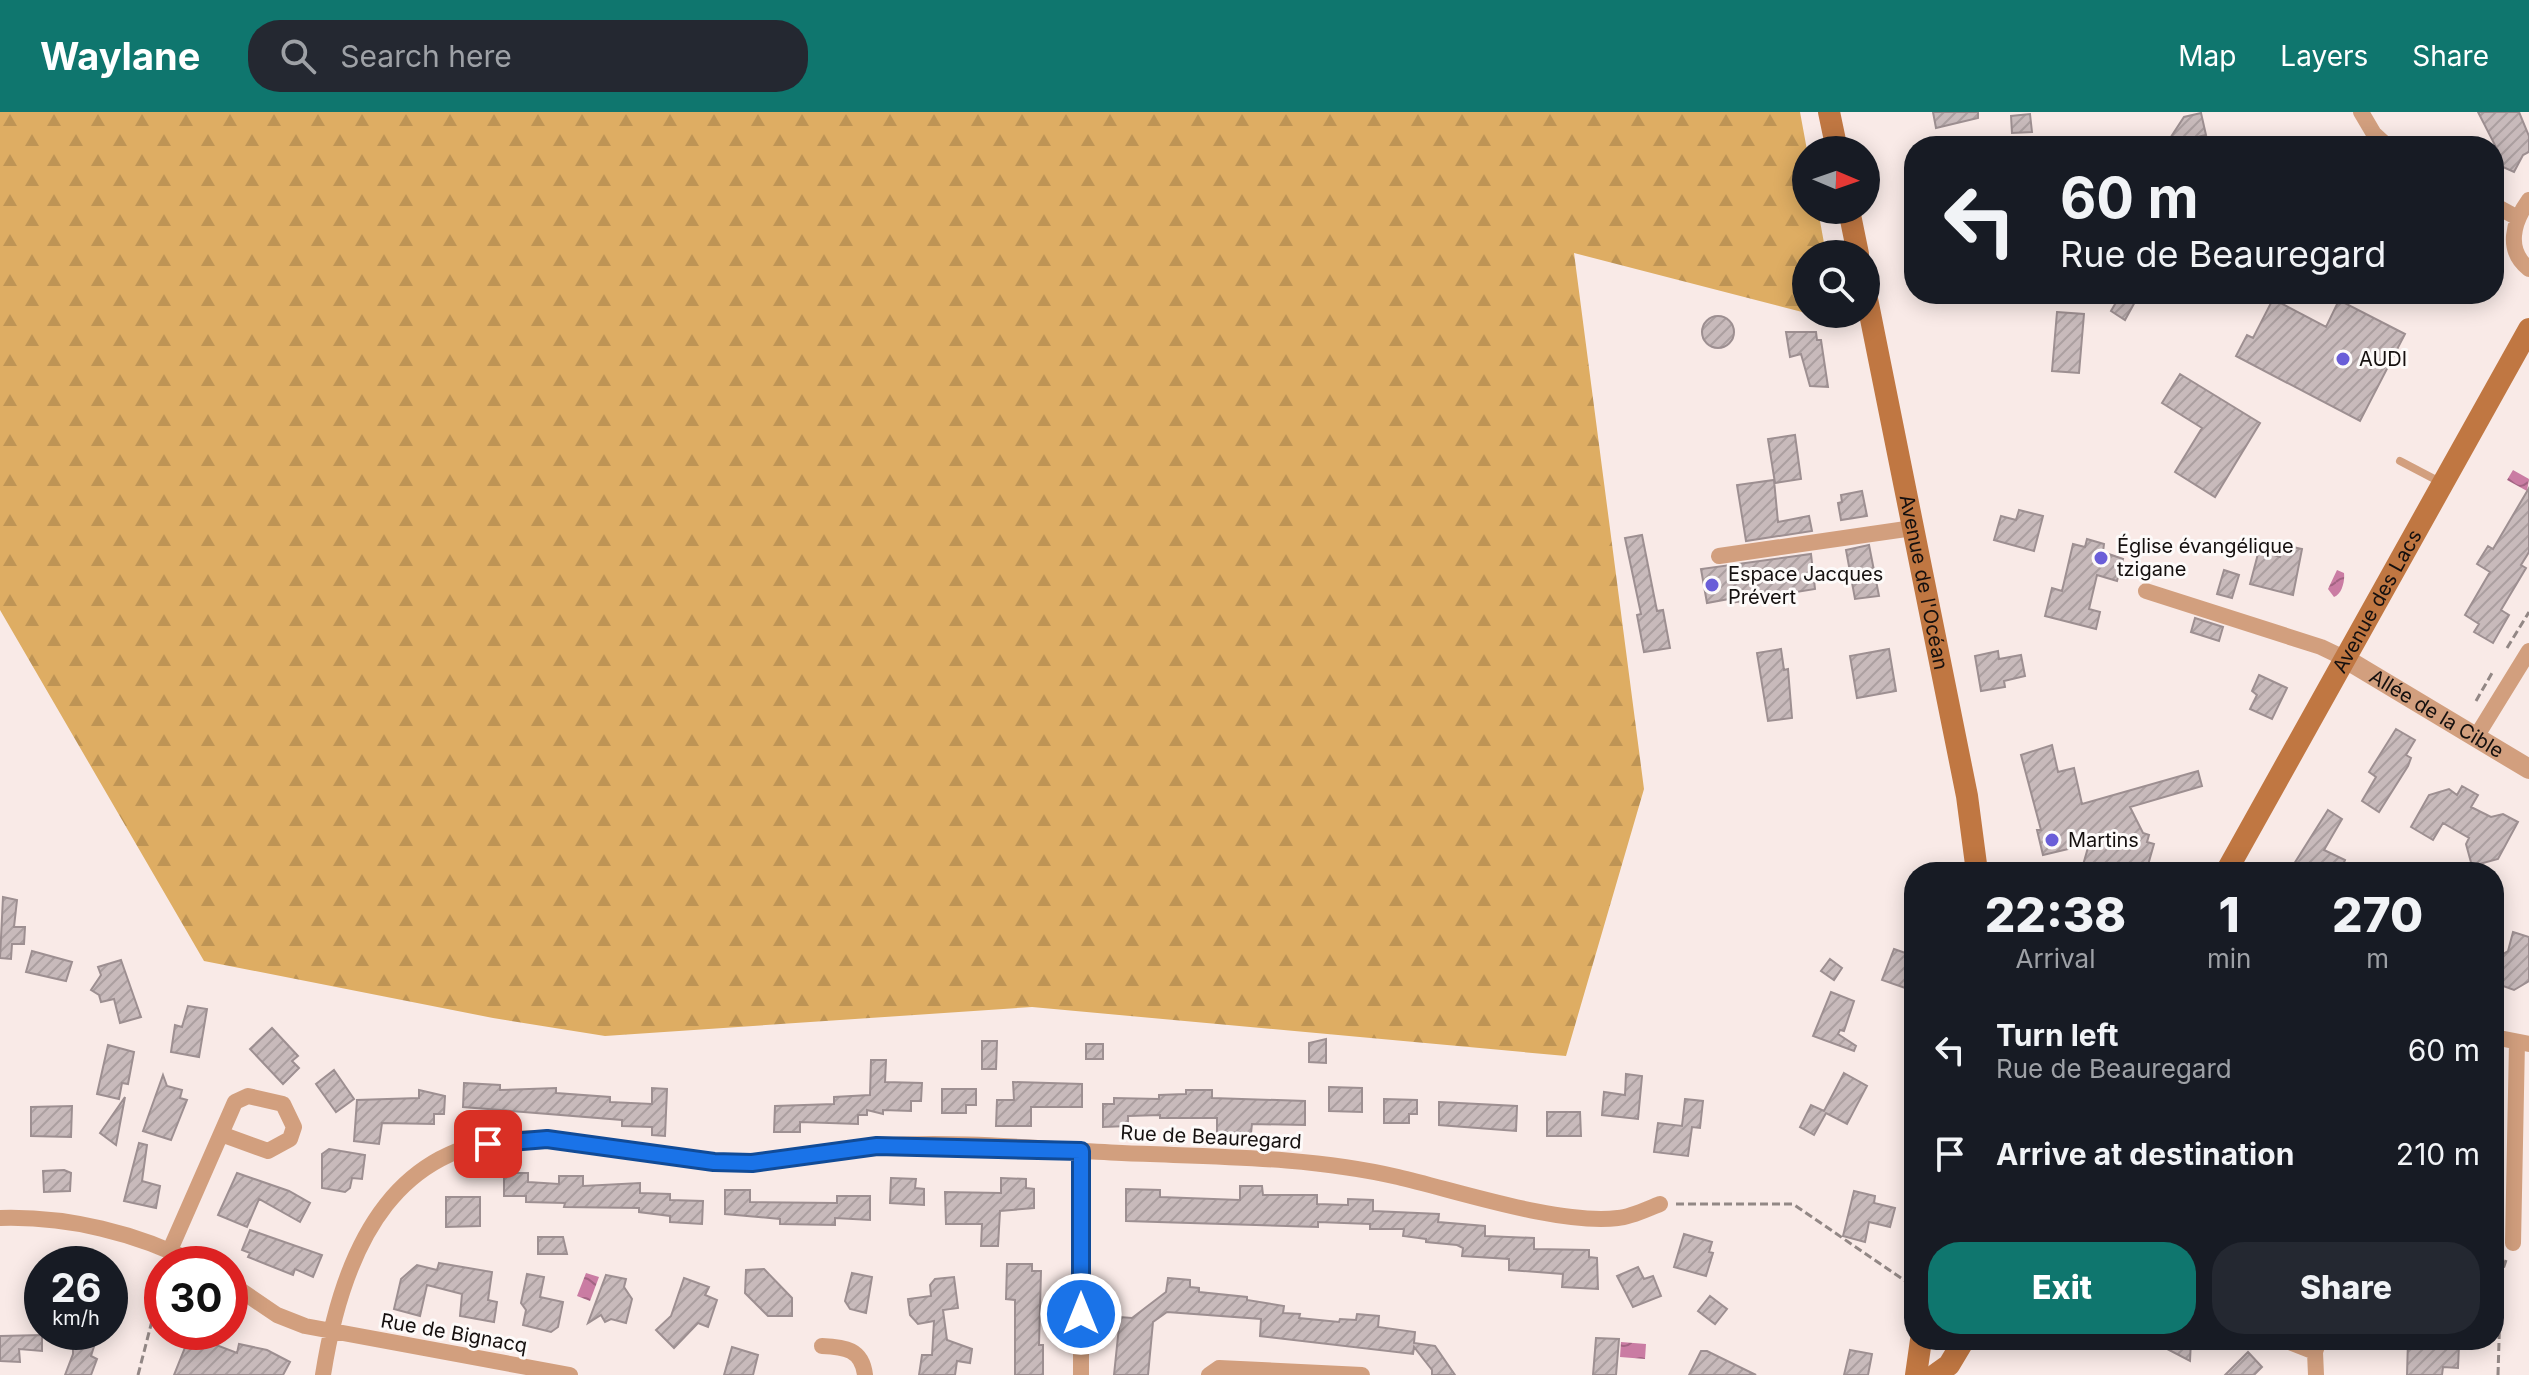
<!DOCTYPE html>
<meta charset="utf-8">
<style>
:root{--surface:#171b24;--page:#242831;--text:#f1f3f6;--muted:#9ea1a6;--accent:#0f766e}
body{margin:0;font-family:Inter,sans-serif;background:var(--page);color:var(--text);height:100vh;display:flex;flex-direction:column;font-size:30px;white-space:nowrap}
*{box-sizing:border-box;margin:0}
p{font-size:26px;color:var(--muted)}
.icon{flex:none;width:44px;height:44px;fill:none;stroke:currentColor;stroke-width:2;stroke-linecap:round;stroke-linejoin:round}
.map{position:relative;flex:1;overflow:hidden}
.panel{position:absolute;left:1904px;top:750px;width:600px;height:488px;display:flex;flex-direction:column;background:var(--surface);border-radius:32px;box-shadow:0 4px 20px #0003}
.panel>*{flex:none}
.guide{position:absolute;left:1904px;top:24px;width:600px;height:168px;border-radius:32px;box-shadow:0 4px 20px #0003;background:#171b24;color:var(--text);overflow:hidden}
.needle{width:52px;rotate:92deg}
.tools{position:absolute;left:1792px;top:24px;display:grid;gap:16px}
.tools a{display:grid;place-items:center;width:88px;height:88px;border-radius:50%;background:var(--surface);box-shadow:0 4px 20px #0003;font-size:40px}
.speed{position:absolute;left:24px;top:1134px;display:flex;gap:16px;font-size:40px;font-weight:700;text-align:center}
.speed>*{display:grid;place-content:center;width:104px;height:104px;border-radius:50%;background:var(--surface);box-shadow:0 4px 20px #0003;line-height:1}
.speed small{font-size:20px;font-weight:400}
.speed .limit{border:12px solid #d22;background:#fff;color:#111}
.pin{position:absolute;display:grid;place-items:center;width:68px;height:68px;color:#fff;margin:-34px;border-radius:16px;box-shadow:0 4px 12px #0006}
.me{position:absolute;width:88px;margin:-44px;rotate:0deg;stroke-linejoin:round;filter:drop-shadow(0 0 6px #0008)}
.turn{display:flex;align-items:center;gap:28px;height:168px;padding:0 24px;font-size:36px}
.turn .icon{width:104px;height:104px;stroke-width:2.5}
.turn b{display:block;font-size:56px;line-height:68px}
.eta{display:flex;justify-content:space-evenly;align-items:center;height:136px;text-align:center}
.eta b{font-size:48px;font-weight:800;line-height:56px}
.cta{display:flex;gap:16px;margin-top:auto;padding:16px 24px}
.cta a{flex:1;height:92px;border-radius:32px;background:var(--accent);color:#fff;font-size:32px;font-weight:800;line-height:92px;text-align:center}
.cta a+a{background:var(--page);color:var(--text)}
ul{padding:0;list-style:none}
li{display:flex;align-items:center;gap:24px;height:104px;padding:0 24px}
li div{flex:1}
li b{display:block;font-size:30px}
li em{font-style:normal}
header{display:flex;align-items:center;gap:48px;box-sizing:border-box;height:112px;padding:0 40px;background:var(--accent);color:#fff}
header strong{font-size:38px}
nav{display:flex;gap:44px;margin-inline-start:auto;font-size:28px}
.search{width:560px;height:72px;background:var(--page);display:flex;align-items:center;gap:20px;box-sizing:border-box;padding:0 28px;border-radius:32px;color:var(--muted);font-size:30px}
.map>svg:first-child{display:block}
.forest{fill:url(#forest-firs)}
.water{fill:url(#water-waves)}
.building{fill:url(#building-hatch);stroke:#9d8f91;stroke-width:2}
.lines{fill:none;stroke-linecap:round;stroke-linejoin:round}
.path{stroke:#928785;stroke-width:3;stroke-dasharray:8 4;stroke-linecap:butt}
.service{stroke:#d29f7e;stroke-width:8}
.minor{stroke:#d29f7e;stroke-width:16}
.tertiary{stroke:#d29f7e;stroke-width:20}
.secondary{stroke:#c07742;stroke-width:22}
.route-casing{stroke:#114b97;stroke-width:20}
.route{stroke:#1a73e8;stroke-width:14}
.poi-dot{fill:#6a5ed8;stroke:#fdfaf9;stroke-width:3}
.labels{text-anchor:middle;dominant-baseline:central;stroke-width:6;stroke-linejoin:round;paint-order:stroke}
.poi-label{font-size:20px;fill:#15100f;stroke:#fdfaf9;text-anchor:start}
.street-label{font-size:20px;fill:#15100f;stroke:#fdfaf9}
</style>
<header>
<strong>Waylane</strong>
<div class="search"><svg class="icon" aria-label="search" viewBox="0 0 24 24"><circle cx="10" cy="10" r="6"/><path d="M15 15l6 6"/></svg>Search here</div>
<nav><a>Map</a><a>Layers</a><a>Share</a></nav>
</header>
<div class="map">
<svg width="2529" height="1263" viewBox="0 0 2529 1263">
<defs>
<pattern id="forest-firs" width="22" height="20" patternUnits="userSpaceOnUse" patternTransform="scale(2)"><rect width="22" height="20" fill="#dead63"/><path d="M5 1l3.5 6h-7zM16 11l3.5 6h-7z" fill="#be9455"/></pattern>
<pattern id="water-waves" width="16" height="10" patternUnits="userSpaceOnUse" patternTransform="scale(2)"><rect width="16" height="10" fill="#ca7ca3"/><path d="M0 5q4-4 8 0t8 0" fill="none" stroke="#a36483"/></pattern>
<pattern id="building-hatch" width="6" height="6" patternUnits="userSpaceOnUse" patternTransform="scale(2)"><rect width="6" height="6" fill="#c8babb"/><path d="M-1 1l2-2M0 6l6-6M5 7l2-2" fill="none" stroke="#ab9fa0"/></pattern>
</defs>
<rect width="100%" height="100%" fill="#f9eae7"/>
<path class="forest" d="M0,0H1800L1807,38L1806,98H1818L1826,142H1806V201L1574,141L1644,677L1566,944L1032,895L605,924L493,906L204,849L0,498Z"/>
<path class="water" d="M2513,358L2529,367L2527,379L2507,368Z
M2337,458L2344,461C2345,469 2342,482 2334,485L2328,477Z
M586,1161L599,1165L590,1189L577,1184Z
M1621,1230L1646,1232L1645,1247L1620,1245Z"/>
<path class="building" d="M1933,0H1978V6L1936,16Z
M2478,0H2519L2529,24V40L2523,43L2514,60L2494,51L2498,39Z
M2201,1L2206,23L2193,26L2195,34H2165L2184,5Z
M2030,2L2032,20L2012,21L2011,4Z
M2121,182L2136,188L2125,208L2111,199Z
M2273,187L2326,215L2339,188L2405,222L2360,309L2236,244L2247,223L2253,226Z
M2057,200L2084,202L2079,261L2052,259Z
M1702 220a16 16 0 1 1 32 0a16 16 0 1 1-32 0Z
M1786,220H1816L1817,228H1821L1828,275L1810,274L1801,242L1790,245Z
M2180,262L2260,311L2215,385L2175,360L2202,316L2162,291Z
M1795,323L1801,367L1775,371L1768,327Z
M1774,368L1778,410L1809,404L1812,419L1746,429L1737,373Z
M2529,376V440L2521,453L2526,456L2501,498L2509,503L2493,531L2474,520L2479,512L2465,503L2490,460L2477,452L2488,434L2493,437Z
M1862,379L1867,404L1841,408L1838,391L1842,390L1841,383Z
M2019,398L2043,404L2034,439L1994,428L2001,404L2016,408Z
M1642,423L1657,499L1663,498L1670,536L1644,540L1637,503L1641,502L1625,426Z
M2087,427L2104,432L2103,440L2123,447L2117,469L2097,463L2089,497L2100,500L2096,517L2045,504L2052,476L2062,479L2073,432L2085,435Z
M1869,433L1879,484L1855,487L1846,438Z
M2284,433L2302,437L2293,483L2250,472L2259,438L2280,445Z
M1811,442L1815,477L1730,491L1729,487L1707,491L1701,457Z
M2224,458L2239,463L2232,486L2217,482Z
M2195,506L2223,515L2219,529L2191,520Z
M1781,537L1784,558L1788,557L1792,606L1768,609L1757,541Z
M1889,537L1896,579L1857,586L1850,544Z
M1998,539L1999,547L2021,543L2025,564L2004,569L2005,575L1981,579L1975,544Z
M2259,563L2287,576L2272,607L2250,597L2257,583L2252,579Z
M2396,617L2415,628L2406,643L2411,646L2408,654L2379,700L2362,689L2376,665L2369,660Z
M2052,633L2058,660L2074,656L2082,692L2198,659L2202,674L2130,695L2143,721L2149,723L2147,730L2154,732L2146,760H2081L2089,732L2043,743L2037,718H2041L2021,643Z
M2462,674L2478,683L2471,695L2491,705L2503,702L2518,710L2498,747L2472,754L2466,732L2469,726L2443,711L2433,728L2411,715L2429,683L2449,677L2457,683Z
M2328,698L2342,707L2324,738L2345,748L2340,760H2301L2294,752Z
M3,785L17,788L14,815H25L24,832H12L11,847L0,846Z
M2513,820L2529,825V869L2514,878L2503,874L2496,861L2500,859L2496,851L2498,845L2508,839Z
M1894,837L1914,844V879L1882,868Z
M32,839L72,850L66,869L26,860Z
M1830,847L1842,856L1834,868L1821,859Z
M121,848L141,905L120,911L114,887L101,890L99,883L91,878L101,863L98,855Z
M1831,880L1854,889L1844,919L1840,918L1838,922L1856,934L1854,939L1813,924Z
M188,894L207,897L199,945L171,940L175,913L182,915Z
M272,916L298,944L292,949L299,956L283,972L250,937Z
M1326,927V951L1309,950V931Z
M982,929H997L996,957H982Z
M1086,932H1103V947H1086Z
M108,933L134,940L128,972L122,971L119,987L97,982Z
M871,948H886L885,970L922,971L921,989H911V999L883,998V1002L867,998V1003H858V1012L800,1010V1020H774L775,994L834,992V985L870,983Z
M334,958L354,987L336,1000L316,972Z
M1844,961L1867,974L1847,1012L1826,1001L1814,1023L1800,1015L1811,993L1824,999Z
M1626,962L1642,964L1638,1007L1602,1003L1604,980L1625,983Z
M163,963L167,974L182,978L180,986L187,988L171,1028L143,1019Z
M1013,970L1082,972V995H1031V1014H996L997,988H1014Z
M464,971L500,973V978L556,976V981L610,985V990L652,992V976L667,977L665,1024L652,1023V1015L622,1014V1008L463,995Z
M1329,975L1362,976V1000L1329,999Z
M942,977H976V993H966V1001H942Z
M419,978L445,984L444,1002H434V1012L382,1011L379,1032L354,1029L357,988L419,986Z
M1186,978H1212V986L1305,989V1013L1252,1012L1251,1021L1217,1020V1006H1160V1003L1128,1004V1014L1103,1015V992H1114V986L1159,987V983L1186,982Z
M125,985L116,1033L100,1021Z
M1384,987L1417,988V1002H1409V1011H1384Z
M1685,987L1703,989L1700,1016L1692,1015L1688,1044L1654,1040L1658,1011L1682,1014Z
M1439,990L1517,994L1516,1019L1439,1013Z
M72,994L71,1025L31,1024V995Z
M1547,1000H1580L1581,1024H1547Z
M139,1031L147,1033L142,1069L160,1074L156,1096L124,1089Z
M329,1037L365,1043L362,1067L352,1066L350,1076L345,1080L322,1076V1042Z
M64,1058L71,1061L70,1079L44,1080L43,1059Z
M237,1061L289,1079L310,1091L300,1110L259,1087L247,1115L218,1103Z
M504,1061H528V1070L559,1072V1064H583V1074L640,1071V1081L670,1082V1088L703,1089L702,1112L670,1110V1104L639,1100V1096L564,1095L565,1091L526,1090V1084H504Z
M891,1066L916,1067L915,1076L924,1077V1093L890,1091Z
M1001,1066L1026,1067V1076L1034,1077V1096L1000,1099L998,1134H981L982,1112H946L945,1080L1001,1081Z
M1240,1074H1262L1263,1083H1317V1092L1348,1093V1087L1373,1088V1099L1439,1102L1438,1110L1485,1114V1124L1534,1126V1137L1589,1138V1145L1597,1146L1598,1177L1562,1175L1563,1162L1509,1158V1147L1462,1144L1463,1136L1457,1133L1426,1130V1127L1403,1124L1404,1117H1370V1112L1318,1110V1115L1126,1109V1077L1160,1078V1085L1240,1088Z
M725,1078H750V1090L837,1091V1084H870V1108L835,1106V1113L780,1112V1107L725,1102Z
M1854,1079L1875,1084L1874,1091L1895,1096L1890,1115L1869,1110L1865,1130L1843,1124Z
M446,1085H480V1114L446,1115Z
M250,1118L322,1143L313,1165L295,1157L293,1163L248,1145L250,1141L242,1138Z
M1684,1122L1712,1130L1709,1140L1713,1141L1706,1164L1674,1155Z
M538,1125H563L567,1142H538Z
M439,1151L492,1160L488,1188L497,1190L494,1210L460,1204L462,1182L427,1173L420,1204L394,1197L401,1167L417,1153L437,1158Z
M1007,1152H1032V1159H1041L1039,1233H1043V1263H1015V1188L1006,1187Z
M1638,1155L1644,1167L1653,1164L1661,1184L1633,1195L1617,1164Z
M764,1157L792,1186V1204H768L745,1181L746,1158Z
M852,1161L872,1165L866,1201L850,1197L845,1189Z
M527,1162L544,1165L540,1185L563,1190L558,1215L551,1220L523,1213L526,1198L521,1191Z
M606,1163L626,1167L624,1175L632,1187L626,1211L611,1207L605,1210L601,1203L588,1211Z
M954,1165L958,1196L943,1198L947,1228L972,1237L970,1251L957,1249L955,1263H919L922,1243H932L934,1209L918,1212L910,1203L908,1187L931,1184L930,1173L935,1167Z
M684,1166L709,1175L705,1183L717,1188L708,1215L698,1211L674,1236L656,1218L671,1204Z
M1168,1166L1190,1168V1175L1199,1176V1180L1247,1185V1188L1284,1194L1283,1201L1300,1202L1299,1206L1339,1210L1340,1207L1356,1208L1357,1202L1379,1204L1378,1215L1415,1220L1414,1231L1435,1234L1455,1263H1432V1258L1414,1235L1413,1242L1260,1224L1261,1207L1167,1200L1153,1210L1148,1263H1114L1120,1205L1132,1206L1166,1180Z
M1710,1184L1727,1197L1715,1212L1698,1199Z
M73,1220L98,1222L91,1244L97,1247L91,1263H65L73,1242Z
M42,1223V1239L19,1237L20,1250L0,1249V1224Z
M190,1223L237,1241L239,1232L267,1238L290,1250L283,1263H174Z
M1596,1226L1619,1227L1616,1263H1593Z
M2150,1228H2191L2190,1249Z
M2408,1228L2459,1233L2458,1256L2443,1255L2442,1263H2407Z
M732,1235L758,1243L753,1263H724Z
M1850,1238L1872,1242L1868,1263H1844Z
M1701,1239H1707L1756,1263H1689Z
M2248,1240L2262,1255L2254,1263H2225Z"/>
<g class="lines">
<path class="path" d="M2507,536L2529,500
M2476,589L2492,561
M1676,1092H1793L1914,1175
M138,1263L162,1170
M2498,1263L2501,1163L2506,1148"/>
<path class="service" d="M2400,349L2442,371"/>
<path class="minor" d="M2361,0L2374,22L2387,34
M2529,88C2513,110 2505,138 2529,157
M2494,93L2516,105
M1719,444L1913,416
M2146,479L2321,535L2344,546
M2476,625L2529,539
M2494,925L2529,932
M1081,1039V1263
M0,1106C67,1104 138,1121 197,1152
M2513,1131L2517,930
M170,1138L235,990L248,984L283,992L294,1015L290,1027L268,1039L221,1022
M230,1171L277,1203L305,1214L570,1263
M2284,1228L2315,1240
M822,1234C845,1235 862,1237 865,1263
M323,1263C343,1135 396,1016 549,1027C616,1032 682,1052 749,1051C791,1050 833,1037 875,1034C956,1028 1041,1037 1122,1041C1214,1045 1308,1044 1398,1065C1458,1079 1559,1113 1618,1106C1631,1105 1647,1097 1660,1092
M1209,1263L1219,1256L1362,1263
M2316,1263L2315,1240L2319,1228"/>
<path class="tertiary" id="s1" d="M2344,546L2529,657"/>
<g class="secondary">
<path d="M1829,0L1837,38"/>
<path d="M1849,98L1858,142"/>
<path id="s2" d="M1866,182L1967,684L1977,760"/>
<path id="s3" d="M2226,760L2529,217"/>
<path d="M1916,1263L1921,1228"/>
<path d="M1935,1263L1949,1253L1964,1228"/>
</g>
</g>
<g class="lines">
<defs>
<path id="route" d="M488,1032L547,1027L714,1050L752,1051L877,1034L1081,1039V1202"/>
</defs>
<use href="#route" class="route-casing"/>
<use href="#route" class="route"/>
</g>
<g class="poi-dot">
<circle cx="2343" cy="247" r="8"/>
<circle cx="2101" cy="446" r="8"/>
<circle cx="1712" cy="473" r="8"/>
<circle cx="2052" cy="728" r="8"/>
</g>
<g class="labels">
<g class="poi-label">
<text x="2359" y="247">AUDI</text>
<text x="2117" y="434">Église évangélique<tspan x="2117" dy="23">tzigane</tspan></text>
<text x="1728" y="462">Espace Jacques<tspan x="1728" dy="23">Prévert</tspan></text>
<text x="2068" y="728">Martins</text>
</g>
<g class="street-label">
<text stroke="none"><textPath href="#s2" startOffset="294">Avenue de l'Océan</textPath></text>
<text stroke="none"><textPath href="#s3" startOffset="310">Avenue des Lacs</textPath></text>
<text stroke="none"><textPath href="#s1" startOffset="108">Allée de la Cible</textPath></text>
<text transform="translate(1211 1025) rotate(3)">Rue de Beauregard</text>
<text transform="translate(454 1221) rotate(10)">Rue de Bignacq</text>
</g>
</g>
</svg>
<div class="tools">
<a><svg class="needle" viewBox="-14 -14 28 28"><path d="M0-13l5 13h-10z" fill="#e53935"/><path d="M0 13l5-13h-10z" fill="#9ea1a6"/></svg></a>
<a><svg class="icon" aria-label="search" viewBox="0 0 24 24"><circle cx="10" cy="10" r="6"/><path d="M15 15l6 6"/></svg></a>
</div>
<div class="speed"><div>26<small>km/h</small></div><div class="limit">30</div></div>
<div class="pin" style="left:488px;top:1032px;background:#d93025"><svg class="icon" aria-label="arrive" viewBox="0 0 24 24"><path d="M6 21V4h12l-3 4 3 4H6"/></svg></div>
<svg class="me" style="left:1081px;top:1202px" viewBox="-20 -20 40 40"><circle r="17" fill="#1a73e8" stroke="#fff" stroke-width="3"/><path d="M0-11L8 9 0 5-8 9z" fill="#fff"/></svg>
<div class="guide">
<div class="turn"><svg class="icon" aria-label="left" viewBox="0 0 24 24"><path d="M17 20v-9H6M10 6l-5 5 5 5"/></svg><div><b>60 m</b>Rue de Beauregard</div></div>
</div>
<section class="panel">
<div class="eta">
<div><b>22:38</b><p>Arrival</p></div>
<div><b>1</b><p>min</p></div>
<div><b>270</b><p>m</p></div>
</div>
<ul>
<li><svg class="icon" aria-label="left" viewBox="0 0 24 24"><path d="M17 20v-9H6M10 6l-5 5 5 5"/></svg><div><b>Turn left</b><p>Rue de Beauregard</p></div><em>60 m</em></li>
<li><svg class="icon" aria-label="arrive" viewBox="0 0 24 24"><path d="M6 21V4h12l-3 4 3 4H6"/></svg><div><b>Arrive at destination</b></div><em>210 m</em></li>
</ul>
<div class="cta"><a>Exit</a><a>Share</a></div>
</section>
</div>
